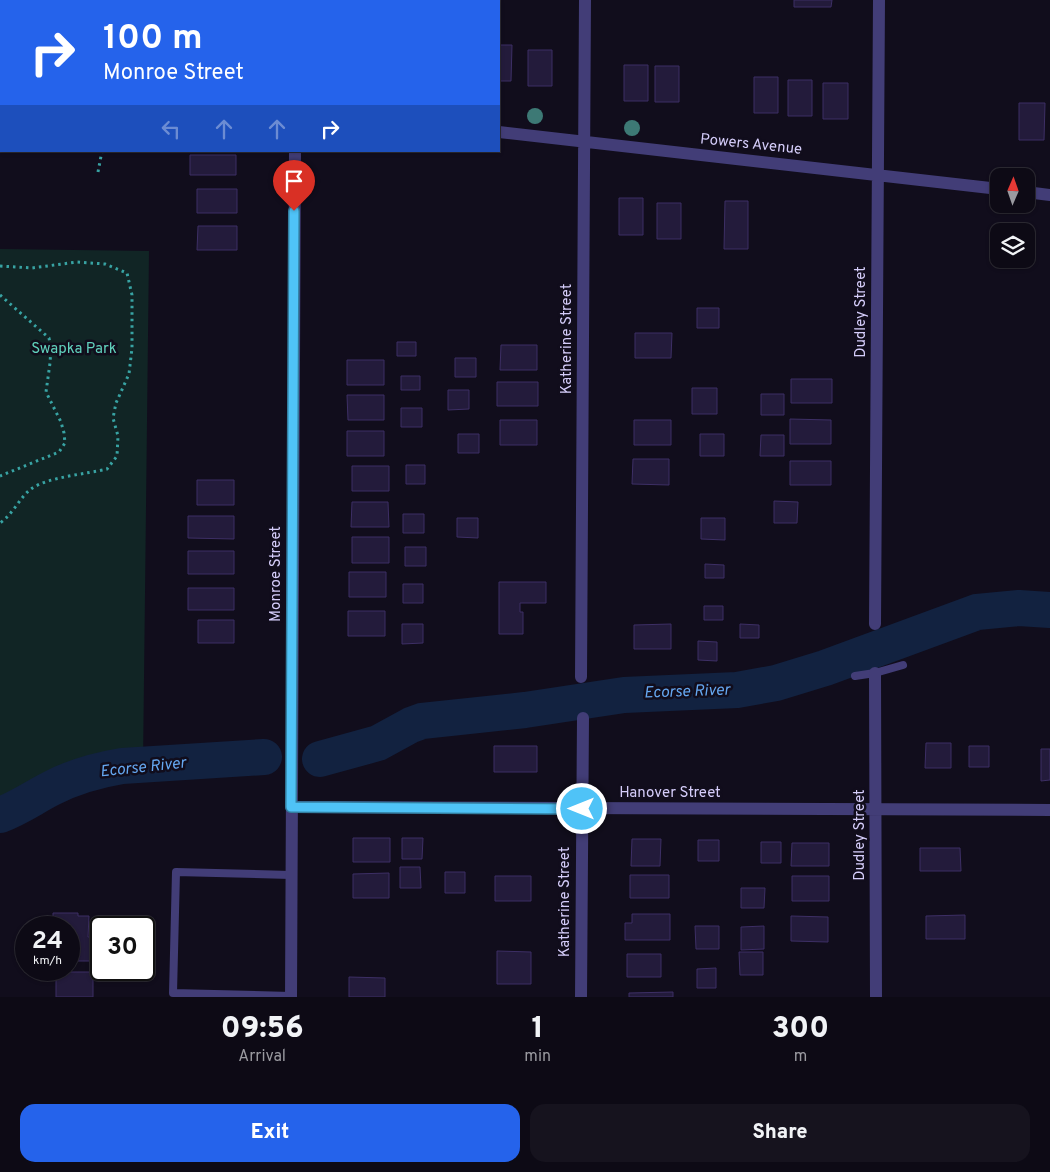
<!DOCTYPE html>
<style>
:root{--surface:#0d0a15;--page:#16131e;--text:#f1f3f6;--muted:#9a9aa0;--line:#2d2b34;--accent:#2563eb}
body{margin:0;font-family:Overpass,sans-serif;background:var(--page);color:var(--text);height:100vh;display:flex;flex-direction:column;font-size:19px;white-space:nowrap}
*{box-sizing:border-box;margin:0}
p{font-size:16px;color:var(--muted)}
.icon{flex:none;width:28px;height:28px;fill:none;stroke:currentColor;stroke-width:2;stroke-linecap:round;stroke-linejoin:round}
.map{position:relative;height:997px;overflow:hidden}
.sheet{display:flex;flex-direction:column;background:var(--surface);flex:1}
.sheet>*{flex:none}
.top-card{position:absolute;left:0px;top:0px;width:500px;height:152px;box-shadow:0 1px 4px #0004,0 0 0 1px var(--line);background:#2563eb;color:#fff;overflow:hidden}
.needle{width:32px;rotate:2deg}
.fabs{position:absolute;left:990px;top:168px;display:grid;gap:10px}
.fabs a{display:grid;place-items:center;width:45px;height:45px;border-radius:10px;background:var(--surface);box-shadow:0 1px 4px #0004,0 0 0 1px var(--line);font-size:25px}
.speed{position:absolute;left:15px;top:916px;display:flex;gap:10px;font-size:25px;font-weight:700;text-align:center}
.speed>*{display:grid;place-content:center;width:65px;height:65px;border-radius:50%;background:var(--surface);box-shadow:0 1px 4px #0004,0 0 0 1px var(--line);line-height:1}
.speed small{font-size:12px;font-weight:400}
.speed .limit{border:2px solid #111;border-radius:8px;background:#fff;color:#111}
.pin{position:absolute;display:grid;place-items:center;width:42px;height:42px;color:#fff;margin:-51px -21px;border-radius:50% 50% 50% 0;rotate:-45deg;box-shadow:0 0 5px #0007}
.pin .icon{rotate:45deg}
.me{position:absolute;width:55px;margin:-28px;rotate:270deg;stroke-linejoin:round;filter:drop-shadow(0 0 4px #0008)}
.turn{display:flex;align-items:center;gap:18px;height:105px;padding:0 20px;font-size:22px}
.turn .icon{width:65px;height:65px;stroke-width:2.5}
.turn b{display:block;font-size:35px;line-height:42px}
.lanes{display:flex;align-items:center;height:48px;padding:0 20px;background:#0003;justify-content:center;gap:25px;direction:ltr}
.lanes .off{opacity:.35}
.eta{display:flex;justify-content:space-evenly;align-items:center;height:85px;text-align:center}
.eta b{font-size:30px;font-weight:800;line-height:35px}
.button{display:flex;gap:10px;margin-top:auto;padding:10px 20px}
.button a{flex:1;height:58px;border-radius:15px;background:var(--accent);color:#fff;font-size:20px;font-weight:800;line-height:58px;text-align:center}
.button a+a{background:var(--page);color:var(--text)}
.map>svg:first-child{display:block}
.green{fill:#112525}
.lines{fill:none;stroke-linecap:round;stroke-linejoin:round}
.river{stroke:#122240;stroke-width:36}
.building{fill:#231b3b;stroke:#3d2f65}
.path{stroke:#38a3a3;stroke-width:3;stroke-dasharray:2.5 4;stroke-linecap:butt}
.service{stroke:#423d77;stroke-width:8}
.minor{stroke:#423d77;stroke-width:12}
.tertiary{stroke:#423d77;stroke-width:12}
.tree{fill:#3d7975}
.route-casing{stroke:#337fa1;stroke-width:12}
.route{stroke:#4fc3f7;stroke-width:9}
.labels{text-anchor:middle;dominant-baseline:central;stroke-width:5;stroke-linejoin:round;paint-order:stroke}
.street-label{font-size:15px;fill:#d5cdfa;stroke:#110d1c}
.park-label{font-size:15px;fill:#61d2bd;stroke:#110d1c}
.water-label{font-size:16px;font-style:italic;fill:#65a7f0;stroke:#110d1c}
</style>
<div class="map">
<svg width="1050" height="997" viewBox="0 0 1050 997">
<rect width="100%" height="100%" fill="#110d1c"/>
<path class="green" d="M0,249L149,251L143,765C111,767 80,773 51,789C34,798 19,809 0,815Z"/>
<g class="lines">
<path class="river" d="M320,759L378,743L411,725L422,721L525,710L624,695L737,690L776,683L825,668L977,612L1019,608L1050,610
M0,815C19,808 34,797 52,788C73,777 98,770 122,766L264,757"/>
</g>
<path class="building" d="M794,0H832L831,7H794Z
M499,45H512L511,81H499Z
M528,50H552V86H528Z
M624,65H648V101H624Z
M655,66H679V102H655Z
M754,77H778V113H754Z
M788,80H812V116H788Z
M823,83H848V119H823Z
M1019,103H1045L1044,140H1019Z
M190,155H236V175H190Z
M197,189H237V213H197Z
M619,198H643V235H619Z
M725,201H748V249H724Z
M657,203H681V239H657Z
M198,226H237V250H197Z
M697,308H719V328H697Z
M635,333H672L671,358H635Z
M397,342H416V356H397Z
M501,345H537V370H500Z
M455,358H476V377H455Z
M347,360H384V385H347Z
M401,376H420V390H401Z
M791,379H832V403H791Z
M497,382H538V406H497Z
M692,388H717V414H692Z
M448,390H469V409L448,410Z
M761,394H784V415H761Z
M347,395H384V420H348Z
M401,408H422V427H401Z
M790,419L831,420V444H790Z
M500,420H537V445H500Z
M634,420H671V445H634Z
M347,431H384V456H347Z
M458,434H479V453H458Z
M700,434H724V456H700Z
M761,435H784V456H760Z
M633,459H669V485L632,484Z
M790,461H831V485H790Z
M406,465H425V484H406Z
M352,466H389V491H352Z
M197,480H234V505H197Z
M774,501L798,502L797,523H774Z
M352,502H388L389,527H351Z
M403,514H424V533H403Z
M188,516H234V539L188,538Z
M457,518H478V538L457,537Z
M701,518H725V540L701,539Z
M352,537H389V563H352Z
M405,547H426V566H405Z
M188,551H234V574H188Z
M705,564L724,565V578H705Z
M349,572H386V597H349Z
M499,582H546V603H520V612H523V634H499Z
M403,584H423V603H403Z
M188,588H234V610H188Z
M704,606H723V620H704Z
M348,611H385V636H348Z
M198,620H234V643H198Z
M402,624H423V643L402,644Z
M671,624V649H634V625Z
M740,624L759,625V638H740Z
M698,641L717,642V661L698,660Z
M926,743H951V768H925Z
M494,746H537V772H494Z
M969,746H989V767H969Z
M1041,749H1050V780L1041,781Z
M353,838H390V862H353Z
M402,838H423L422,859H402Z
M632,839H661L660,866H631Z
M698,840H719V861H698Z
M761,842H781V863H761Z
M792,843H829V866H791Z
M920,848H960L961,871H920Z
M400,867H420L421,888H400Z
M445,872H465V893H445Z
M389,873V898H353V874Z
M630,875H669V898H630Z
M495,876H531V901H495Z
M792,876H829V901H792Z
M741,888H765L764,908H741Z
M53,913H78V916H89L88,937H92V961H69V928H53Z
M632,914H670V940H625V923H632Z
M965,915V939H926V916Z
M791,916L828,917V942L791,941Z
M695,926H719V949H696Z
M764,926V949L741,950V927Z
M497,951L531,952V984H497Z
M739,952H763V975H740Z
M627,954H661V977H627Z
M716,968V988H697V969Z
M56,972H93V997H56Z
M349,977L385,978V997H349Z
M673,992V997H629V993Z"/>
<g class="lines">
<path class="path" d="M98,172L102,151
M0,266L32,268L77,262L105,264L127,273L132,295V348L129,374L116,403L113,418L118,436L117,456L107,469C87,474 47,477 31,489C20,497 14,513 0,523
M0,295L49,338L51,348L50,363L46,392L61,422L64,433L65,443L59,452L0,476"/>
<path class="service" d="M855,676L875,673L903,665
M291,875L176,872L173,993L291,996"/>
<path class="minor" d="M499,132L999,189
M0,134H1
M1026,192L1050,195
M875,624L879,0
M875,673L876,997
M581,677L585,0
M291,807L1050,810
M581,997L583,718"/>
<path class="tertiary" d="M294,1V0
M291,997L295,151"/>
</g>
<g class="tree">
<circle cx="535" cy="116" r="8"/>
<circle cx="632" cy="128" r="8"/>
</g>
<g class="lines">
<defs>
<path id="route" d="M294,211L291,807L582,809"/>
</defs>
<use href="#route" class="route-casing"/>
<use href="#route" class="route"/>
</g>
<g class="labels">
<g class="street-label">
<text transform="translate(751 145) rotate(6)">Powers Avenue</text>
<text transform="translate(861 312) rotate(-90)">Dudley Street</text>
<text transform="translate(567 339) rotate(-90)">Katherine Street</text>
<text transform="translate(276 574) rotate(-90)">Monroe Street</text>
<text x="670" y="793">Hanover Street</text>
<text transform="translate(860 835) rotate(-90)">Dudley Street</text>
<text transform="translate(565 902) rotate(-90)">Katherine Street</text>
</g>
<g class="park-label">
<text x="74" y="349">Swapka Park</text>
</g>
<g class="water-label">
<text transform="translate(687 692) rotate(-2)">Ecorse River</text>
<text transform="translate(143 768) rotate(-6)">Ecorse River</text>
</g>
</g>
</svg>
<div class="fabs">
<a><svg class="needle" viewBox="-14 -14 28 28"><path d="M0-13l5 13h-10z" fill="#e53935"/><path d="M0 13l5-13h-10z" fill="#9a9aa0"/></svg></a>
<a><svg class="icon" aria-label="layers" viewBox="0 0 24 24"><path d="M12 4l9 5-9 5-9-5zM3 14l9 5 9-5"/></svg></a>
</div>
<div class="speed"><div>24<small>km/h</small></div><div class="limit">30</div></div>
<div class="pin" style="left:294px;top:211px;background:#d93025"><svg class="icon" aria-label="arrive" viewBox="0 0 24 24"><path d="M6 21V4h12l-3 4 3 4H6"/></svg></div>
<svg class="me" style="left:582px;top:809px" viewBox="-20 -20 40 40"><circle r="17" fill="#4fc3f7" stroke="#fff" stroke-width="3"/><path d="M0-11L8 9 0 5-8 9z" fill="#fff"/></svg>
<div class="top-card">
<div class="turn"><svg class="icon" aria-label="right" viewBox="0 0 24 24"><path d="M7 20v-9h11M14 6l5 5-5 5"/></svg><div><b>100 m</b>Monroe Street</div></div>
<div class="lanes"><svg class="icon off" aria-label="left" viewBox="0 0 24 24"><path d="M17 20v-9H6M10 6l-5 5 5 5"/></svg><svg class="icon off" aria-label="ahead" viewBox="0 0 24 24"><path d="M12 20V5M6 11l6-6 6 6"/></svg><svg class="icon off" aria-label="ahead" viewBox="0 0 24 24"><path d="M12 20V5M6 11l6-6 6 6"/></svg><svg class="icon" aria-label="right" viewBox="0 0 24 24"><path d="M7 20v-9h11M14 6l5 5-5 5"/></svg></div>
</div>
</div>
<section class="sheet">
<div class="eta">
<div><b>09:56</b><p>Arrival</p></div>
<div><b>1</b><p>min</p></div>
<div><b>300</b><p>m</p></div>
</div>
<div class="button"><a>Exit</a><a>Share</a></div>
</section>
